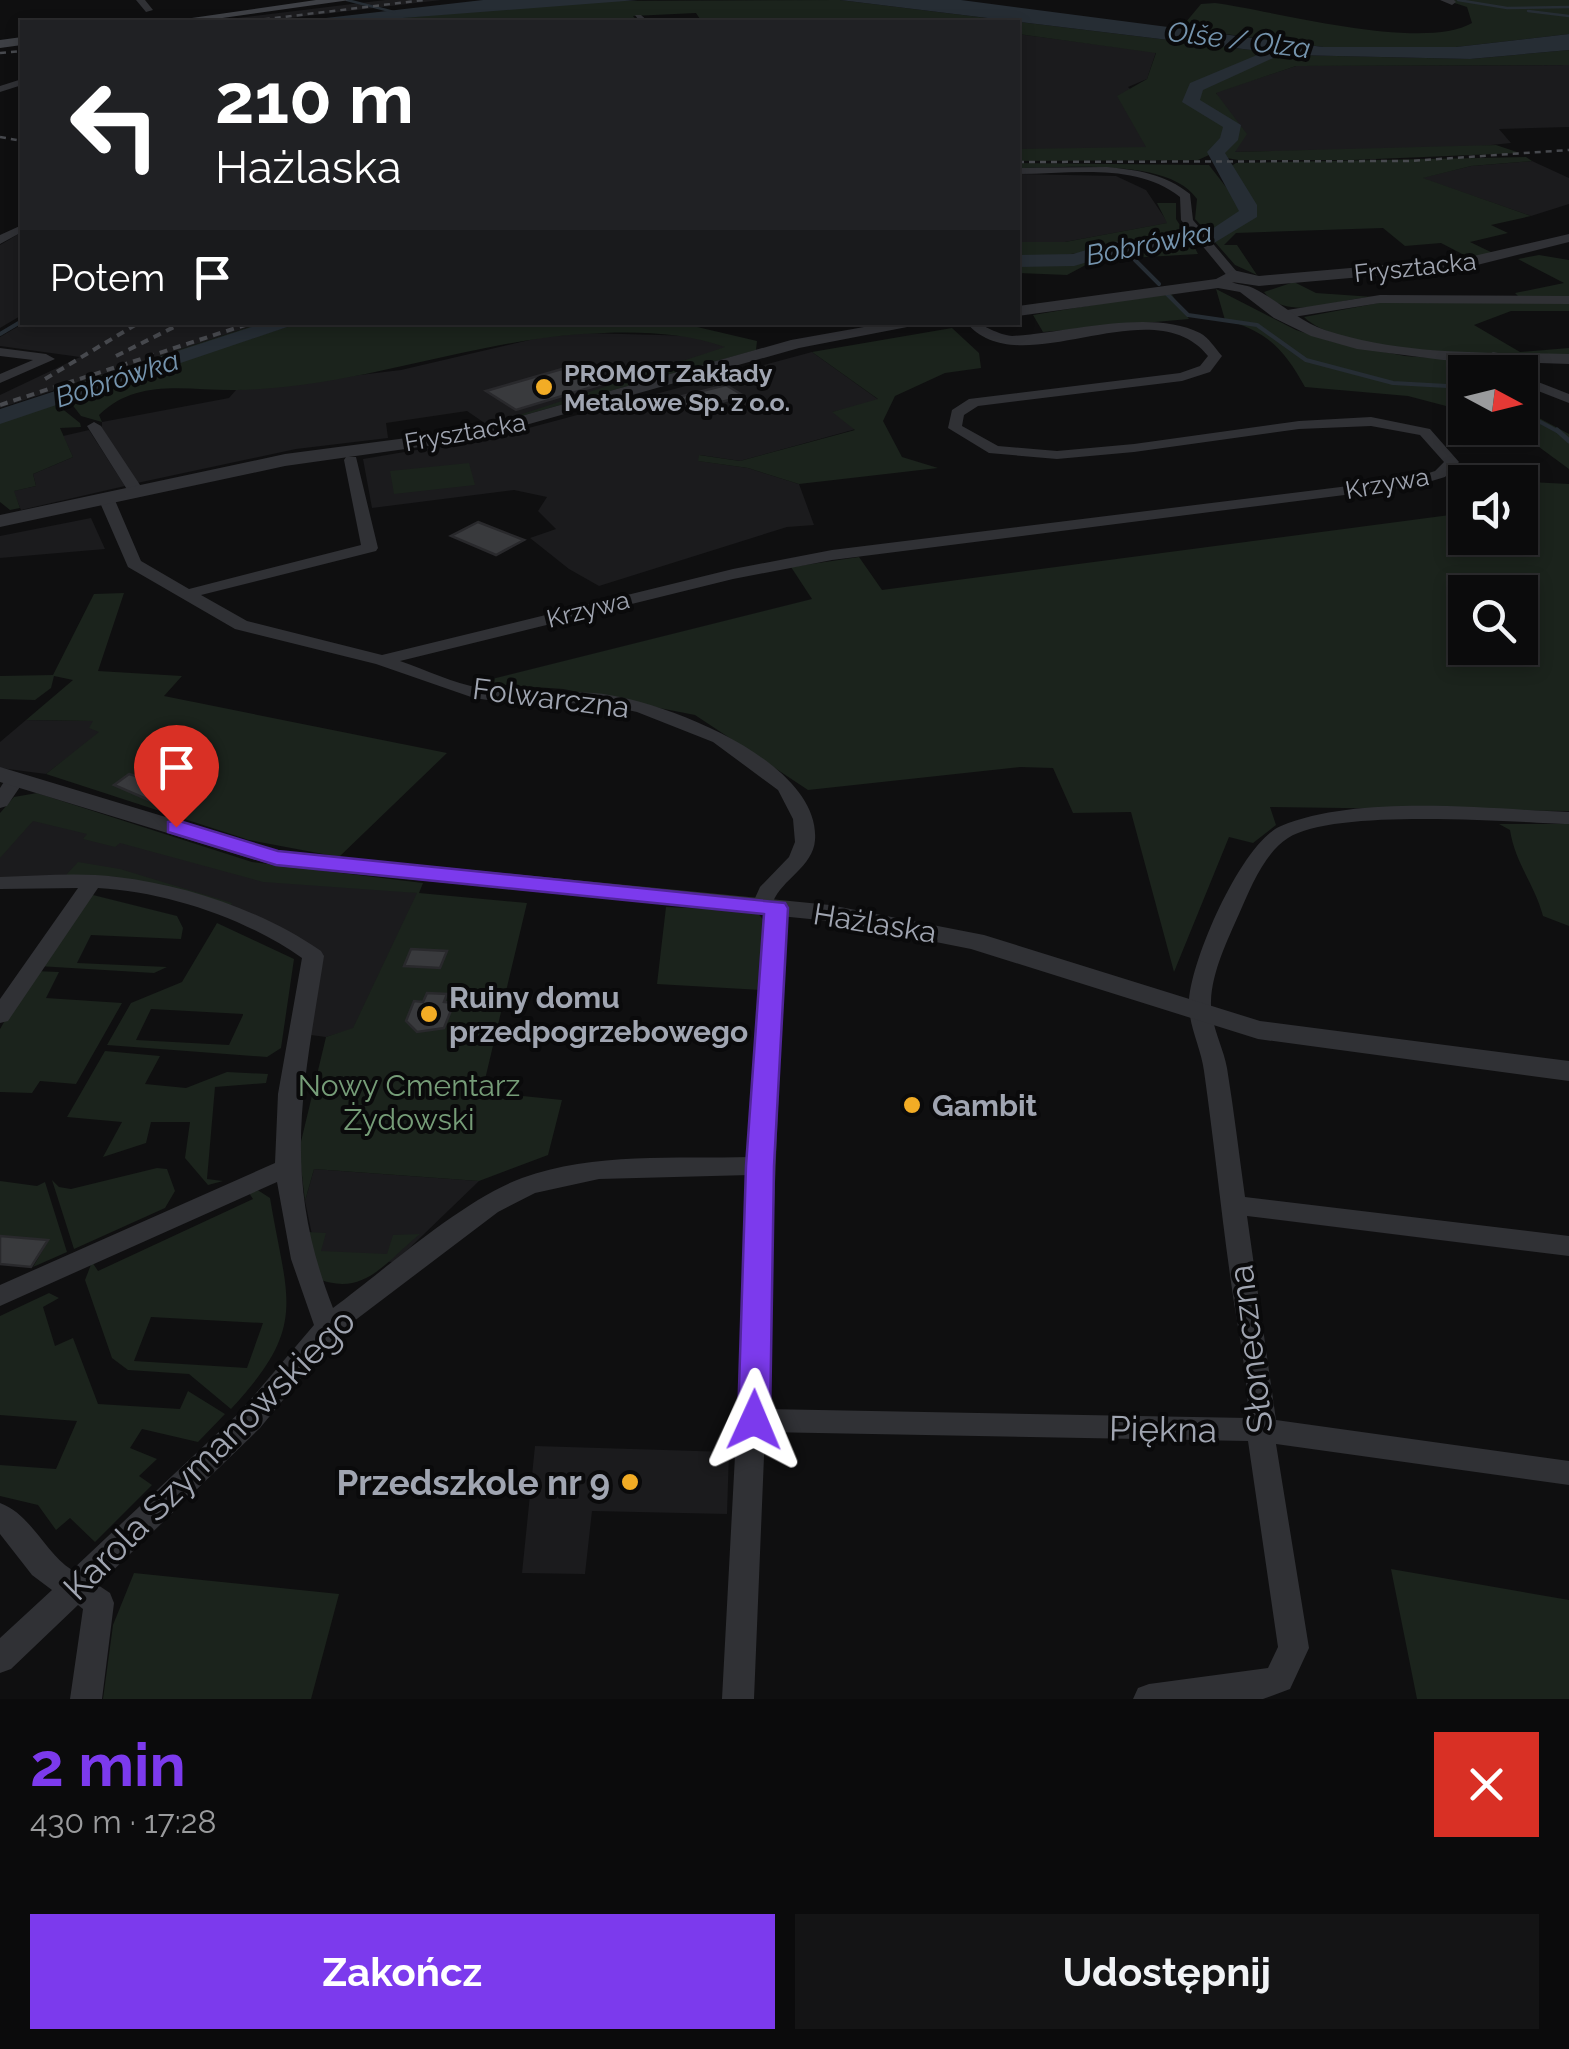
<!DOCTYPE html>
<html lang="pl">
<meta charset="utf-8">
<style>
:root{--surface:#0b0b0c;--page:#141415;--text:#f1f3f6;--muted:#9a9b9d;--line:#2b2b2d;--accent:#7c3aed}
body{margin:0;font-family:Raleway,sans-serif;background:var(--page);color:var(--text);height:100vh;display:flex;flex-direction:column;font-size:38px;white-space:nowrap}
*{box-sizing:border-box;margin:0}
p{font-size:32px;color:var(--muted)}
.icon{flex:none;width:55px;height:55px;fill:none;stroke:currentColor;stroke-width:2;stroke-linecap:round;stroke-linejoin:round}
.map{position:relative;height:1699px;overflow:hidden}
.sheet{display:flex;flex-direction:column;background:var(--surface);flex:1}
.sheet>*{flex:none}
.guide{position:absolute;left:20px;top:20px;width:1000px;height:305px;border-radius:0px;box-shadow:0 5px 15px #0003,0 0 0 2px var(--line);background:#202124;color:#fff;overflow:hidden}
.needle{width:65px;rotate:97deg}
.buttons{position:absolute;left:1448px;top:355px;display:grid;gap:20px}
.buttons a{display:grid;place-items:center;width:90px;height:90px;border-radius:0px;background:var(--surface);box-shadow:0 5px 15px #0003,0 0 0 2px var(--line);font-size:50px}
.pin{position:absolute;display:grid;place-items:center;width:85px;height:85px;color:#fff;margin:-102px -42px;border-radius:50% 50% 50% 0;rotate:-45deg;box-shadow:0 0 10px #0007}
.pin .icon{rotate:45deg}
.me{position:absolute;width:110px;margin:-55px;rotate:1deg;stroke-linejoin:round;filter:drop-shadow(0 0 8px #0008)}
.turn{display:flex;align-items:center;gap:35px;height:210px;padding:0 30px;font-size:45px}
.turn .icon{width:130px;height:130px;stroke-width:2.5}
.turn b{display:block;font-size:70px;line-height:85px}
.then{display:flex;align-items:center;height:95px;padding:0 30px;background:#0003;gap:20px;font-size:38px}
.round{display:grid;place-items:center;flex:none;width:105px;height:105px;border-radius:0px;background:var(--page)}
.headline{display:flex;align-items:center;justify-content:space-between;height:170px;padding:0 30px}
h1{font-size:60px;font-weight:700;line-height:75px;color:var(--accent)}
.cta{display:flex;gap:20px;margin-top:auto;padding:20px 30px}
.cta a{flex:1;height:115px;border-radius:0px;background:var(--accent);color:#fff;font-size:40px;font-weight:700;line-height:115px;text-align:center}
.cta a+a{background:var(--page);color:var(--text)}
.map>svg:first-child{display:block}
.built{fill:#1b1b1d}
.green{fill:#1b231c;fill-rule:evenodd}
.water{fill:#262d34}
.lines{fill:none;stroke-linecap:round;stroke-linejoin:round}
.stream-far2{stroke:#262d34;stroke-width:2.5}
.stream-far1{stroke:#262d34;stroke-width:4}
.stream{stroke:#262d34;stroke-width:5}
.river{fill:#262d34;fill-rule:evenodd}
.building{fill:#393a3d;stroke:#29292c;stroke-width:2.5}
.minor{fill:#303135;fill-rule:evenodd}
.tertiary{fill:#303135;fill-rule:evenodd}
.secondary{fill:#3e4045;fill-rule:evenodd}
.rail-far1{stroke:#47494e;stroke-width:2.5;stroke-dasharray:6 5;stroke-linecap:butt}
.rail{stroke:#47494e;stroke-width:4;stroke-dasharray:8 6;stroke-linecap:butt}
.route{fill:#7c3aed;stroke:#51269a;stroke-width:2.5}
.poi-dot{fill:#f2ac25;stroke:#0a0a0b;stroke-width:4}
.labels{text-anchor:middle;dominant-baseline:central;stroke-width:8;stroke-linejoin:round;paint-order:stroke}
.far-street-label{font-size:25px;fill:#a0a5b1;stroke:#0a0a0b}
.far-poi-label{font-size:25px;font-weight:bold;fill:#a0a5b1;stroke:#0a0a0b;text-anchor:start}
.far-water-label{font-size:28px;font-style:italic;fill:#7594ae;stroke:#0a0a0b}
.street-label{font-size:30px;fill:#a0a5b1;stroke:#0a0a0b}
.poi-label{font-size:30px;font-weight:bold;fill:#a0a5b1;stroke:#0a0a0b;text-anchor:start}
.park-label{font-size:30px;fill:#769d78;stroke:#0a0a0b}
.near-street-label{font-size:35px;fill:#a0a5b1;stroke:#0a0a0b}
.near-poi-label{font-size:35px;font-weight:bold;fill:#a0a5b1;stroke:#0a0a0b;text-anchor:end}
</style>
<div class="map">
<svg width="1569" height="1699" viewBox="0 0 1569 1699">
<rect width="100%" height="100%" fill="#0f0f10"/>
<path class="built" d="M385,0H441L257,22H205Z
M1018,34L1156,52L1147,79L1128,87L1201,155L1018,154Z
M1569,65V127L1499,129L1511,143L1462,148L1233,152L1216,92L1296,66Z
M1532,161L1569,178V204L1531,216L1421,178L1471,166Z
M1018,174L1116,176L1146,190L1168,223L1065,242H1018Z
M22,232V315L0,328V245Z
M24,323H261L0,408V395L80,357L0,346V337Z
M587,333L696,336L727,347L489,426L467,411L386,423L388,438L296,449L137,483L102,428V422L229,398L236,390L401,370L542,337Z
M812,352L879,400L833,412L856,429L740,461L700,455L699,461L748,468L799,484L814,525L787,527L599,586L569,569L530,538L556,529L538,511L547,497L514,490L372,508L363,459L499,436Z
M89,430L125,486L21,510L13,491L36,486L33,474L73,457L63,436Z
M91,518L105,549L0,558V536Z
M26,720L94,721L100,733L46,774L0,768V742Z
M32,816L255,873L418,893L353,1029L326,1037L311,1035L301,939L122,882L0,881V848Z
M314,1169L479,1181L395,1262L317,1259L305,1201Z
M535,1446L729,1452L727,1514L592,1511L585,1574L522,1573Z"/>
<path class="green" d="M840,0L1292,55L1470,59L1569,50V65L1296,66L1216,93L1247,134L1235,152L1496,145L1520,153L1352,160H1238L1209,155L1198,160L1018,161V149L1146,147L1117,96L1147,79L1156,53L1018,34V22L828,19V22H702L696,13L633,16L638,22H351L598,1Z
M1445,0H1569V34L1456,47H1323L1181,28L1201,4L1215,3C1275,11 1422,52 1472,23L1467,7Z
M1526,157L1532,161L1471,166L1423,178L1531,216L1491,225L1508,233L1470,242L1495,254L1470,258L1441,243L1405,246L1383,228L1236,233L1224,245H1237L1257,275L1235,265L1214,241L1256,214L1255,205L1224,171L1236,163Z
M1018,163L1209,165L1243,209L1209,234L1195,219L1197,199C1169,157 1064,168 1018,168Z
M1157,203H1176V219L1189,239C1132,246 1075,255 1018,259V242H1065L1167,223Z
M1193,244L1198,254L1095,260L1067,275L1018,273V264L1073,263L1114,251Z
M1539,255L1569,260V299L1522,300L1515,293L1564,283L1518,259Z
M1294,282L1316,293L1374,297C1340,297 1288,324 1264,292Z
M1216,289L1296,330L1333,342L1405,356L1478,361L1500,372H1465V411L1408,396L1305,387C1284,349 1267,331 1225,320Z
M1170,292L1189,319L1043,332L1033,315Z
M1389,301L1569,302V311H1511L1474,325L1520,352L1569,348V358C1511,354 1343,356 1304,317Z
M676,322L757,341L756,350L489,425L725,347C680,331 630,331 582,334C467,342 355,388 237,390C188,391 138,377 99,415L102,422L81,416L67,398L299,323Z
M261,323H278L58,394L53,391Z
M952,328L979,353L981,368L945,373L895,396L883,421L902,457L938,468L799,484L748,468L698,461L699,455L740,461L855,430L832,412L878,399L812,352Z
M55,403L80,423L81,427L60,428L73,457L33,474L36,486L14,491L20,508L10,510L0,502V422Z
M1520,408L1569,434V469L1513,428H1520Z
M469,463L475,485L394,494L390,471Z
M1530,482L1569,484V811L1270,807L1276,825L1253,843L1229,837L1174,972L1131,812L1073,813L1053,768L1020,767L808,790L695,715L563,689L476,683L812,599L791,567L859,557L882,590L1465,513V538H1520V489ZM1465,592H1520V648H1465Z
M124,593L98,671L182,676L164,696L447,753L339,857L249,840L46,774L99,732L89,728L93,721L26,720L73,680L54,676L51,688L35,700L0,699V676L53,675L94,594Z
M37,793L252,862L423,883L419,893L527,903L482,1092L562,1100L548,1155L479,1181L314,1169L305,1201L299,1150L326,1037L353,1028L417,893L263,882L120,843L115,847L83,839L87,834L33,821L0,858V813L14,797Z
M1499,824H1569V926L1543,916C1535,885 1515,863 1510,830Z
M78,862L120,869L232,903L229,909L117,877L66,875Z
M89,894L177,916L183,928L181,939L91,935L77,963L167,967L154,973L38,966Z
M666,907L756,911L766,923L761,990L657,984Z
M217,923L294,959L281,1048L267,1057L107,1045L131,1003L182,982ZM151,1009L243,1014V1015L229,1045L136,1040Z
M34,971L59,972L46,998L122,1003L76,1084L40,1081L32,1093L0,1092V1029Z
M105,1051L160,1056L145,1084L186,1088L227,1072L268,1074L266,1083L215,1087L207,1179L223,1181L208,1185L185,1158L190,1122H151L146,1143L103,1157L122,1122L67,1117Z
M157,1168L167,1169L175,1191L165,1208L74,1249L52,1180L59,1187L71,1189Z
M0,1181L37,1186L45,1182L67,1252L33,1267L48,1241L0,1236Z
M256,1189L270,1198C287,1301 309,1325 231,1409L189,1374L128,1370L112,1358L85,1280L92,1262L98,1271L253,1199L247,1190ZM151,1317L263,1323L247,1368L134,1361Z
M308,1232L326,1233L321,1251L387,1254L393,1235L420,1234C384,1263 364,1298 316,1278Z
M49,1293L59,1298L43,1307L55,1346L73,1338L98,1404L180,1409L188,1391L225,1414L198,1442L142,1429L130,1448L157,1459L139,1476L152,1485L95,1542L70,1518L56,1530L38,1505L0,1496V1465L56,1469L77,1421L0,1415V1316Z
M1391,1569L1569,1600V1699H1417Z
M134,1573L339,1594L311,1699H103L113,1625Z"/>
<path class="water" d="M483,0H638L351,22H291Z
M840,0H961L1323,47H1456L1569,34V50L1470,59L1292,55Z"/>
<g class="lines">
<path class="stream-far2" d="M347,0L394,12
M1458,0L1507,8L1569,7
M1528,11L1569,16"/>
<path class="stream-far1" d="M1129,246L1135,260L1159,284
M1166,293L1188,315L1257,325L1306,360L1393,383L1465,387
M0,334L22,321
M1520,411L1559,432"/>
<path class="stream" d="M1557,430L1569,441"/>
<path class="river" d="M1281,45L1295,48L1203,90L1200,100L1241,125L1238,140L1225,153L1257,205V217L1214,243L1115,254L1074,266L1018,267V255L1073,254L1113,242L1209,231L1239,211L1207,152L1220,138L1223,127L1182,102L1190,83Z
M267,322H302L0,424V409Z"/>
</g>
<path class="building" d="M572,366L602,384L516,410L486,391Z
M726,385L744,396L691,410L674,398Z
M478,522L524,540L496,555L451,536Z
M129,774L156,782L167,775L188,782L158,804L114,785Z
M411,949L447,951L440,968L404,966Z
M427,993L447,994L444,1002L454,1003L444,1028L417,1032L406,1021L414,1001L423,1002Z
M0,1236L48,1240L31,1267L0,1264Z"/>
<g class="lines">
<path class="minor" d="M136,0H145L153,10L146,12Z
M1440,0H1454L1456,2L1452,5Z
M635,15H641L649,22H640Z
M22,79V85L0,92V86Z
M1107,167C1138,170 1165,174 1190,194L1193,220L1237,272V278H1229L1181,220L1180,197C1136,162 1071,174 1018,174V168Z
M22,225V232L0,244V235Z
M1380,295L1569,296V304L1380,303L1281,319L1275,315L1281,311Z
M966,322C983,322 993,334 1012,336C1067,333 1150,308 1200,333C1209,338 1215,348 1222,356L1210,372L1182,381L978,406L964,415L962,426L998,446L1057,451L1134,444L1299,421L1371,417L1430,429L1459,462L1445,477L1415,486L832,560L733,579L400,661C426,670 453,683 480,688C518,697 556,690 594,693C658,698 821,760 815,840C813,867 782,879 773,902L783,903L786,908L766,1409L1248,1418C1248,1373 1237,1327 1231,1282C1221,1211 1214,1142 1204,1071C1201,1048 1189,1027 1189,1004C1189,963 1242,842 1281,826C1359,794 1485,809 1569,812V824C1509,822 1334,808 1288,838C1264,853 1250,889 1239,914C1227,941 1212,972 1211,1001C1210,1024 1223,1046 1227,1068C1234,1111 1239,1154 1245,1197L1569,1236V1256L1247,1216L1276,1420L1569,1461V1485L1276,1444L1309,1648L1290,1689L1263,1699H1133L1138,1688L1149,1684L1268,1668L1278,1647L1248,1441L765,1432L754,1699H722L750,1175L599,1179L535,1193L498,1212L337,1334L260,1428L98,1585L110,1593L114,1603L102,1699H70L83,1609L78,1605L11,1669L0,1673V1638L52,1590L32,1575L0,1534V1503C32,1515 44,1552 72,1570L240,1412L314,1325L291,1259L277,1182L0,1306V1285L275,1163L278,1094L302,958C245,918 167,892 98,888L8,1021L0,1023V999L78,888L0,889V877C39,876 78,872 117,877C187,885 263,911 321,951L324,956C303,1091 281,1175 333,1308C386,1269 462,1200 522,1178C594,1152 676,1159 751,1157L765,912H754L751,907L760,887L789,857L795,842L793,819L778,790L713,742L637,712L596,703L515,704L474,698L376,664L235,629L128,567L98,498L101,495L106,493L114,498L141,561L189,589L361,545L344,460L346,457H356L378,548L376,551L201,595L247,621L382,655L733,569L832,550L1413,478L1435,471L1444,462L1420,435L1371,426L1299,429L1134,452L1057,459L989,453L948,428L952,410L969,399L1180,373L1200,366L1208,356C1151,285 1019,388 966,322Z
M0,348L46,354L55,359L0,383V374L33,360L0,356Z
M1493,352L1498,353L1512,372H1499L1486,356Z
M1520,375L1569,394V403L1520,384Z
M94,422L101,426L144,491L141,494H131L128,491L87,426Z
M16,772L26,778L7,806L0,808V788L9,774Z"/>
<path class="tertiary" d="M1569,234V242L1465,268L1259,286L1232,282C1240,286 1245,284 1253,288C1278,300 1297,320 1325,330C1403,356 1488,352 1569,354V364L1443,360L1357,349L1311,336L1274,318L1240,292L1218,288L1018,316V306L1216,279L1233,270L1259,276L1465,258Z
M892,322H933L799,348L476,439L285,466L0,527V515L285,454L475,429L791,340Z
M0,767L278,851L830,905L984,935L1260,1021L1569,1061V1081L1258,1039L971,949L830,921L276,866L0,782Z"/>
<path class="secondary" d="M316,0H350L194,22H164Z
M22,37V45L0,48V40Z"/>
<path class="rail-far1" d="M242,22L424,0
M0,53L22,51
M0,137L22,141
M1018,162L1409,161L1569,150"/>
<path class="rail" d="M116,356L184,322
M45,379L140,322
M0,405L254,322"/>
</g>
<path class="route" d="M176,820L278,851L785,903L788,908L774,1166L770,1420L765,1430L754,1433L743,1430L738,1420L746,1166L764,914L276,865L168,832V822Z"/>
<g class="poi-dot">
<circle cx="544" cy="387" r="10"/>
<circle cx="429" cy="1014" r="10"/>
<circle cx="912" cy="1105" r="10"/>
<circle cx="630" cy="1482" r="10"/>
</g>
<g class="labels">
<g class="far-street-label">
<text transform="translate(1415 267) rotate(-6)">Frysztacka</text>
<text transform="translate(465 432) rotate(-10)">Frysztacka</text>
<text transform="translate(1387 483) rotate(-10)">Krzywa</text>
<text transform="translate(588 609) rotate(-14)">Krzywa</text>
</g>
<g class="far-poi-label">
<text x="564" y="373">PROMOT Zakłady<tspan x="564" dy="29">Metalowe Sp. z o.o.</tspan></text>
</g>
<g class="far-water-label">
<text transform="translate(1239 40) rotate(7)">Olše / Olza</text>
<text transform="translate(1149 244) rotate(-11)">Bobrówka</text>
<text transform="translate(117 379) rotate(-18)">Bobrówka</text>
</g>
<g class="street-label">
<text transform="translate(551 698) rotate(7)">Folwarczna</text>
<text transform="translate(875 923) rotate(9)">Hażlaska</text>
</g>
<g class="poi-label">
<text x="449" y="997">Ruiny domu<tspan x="449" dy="34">przedpogrzebowego</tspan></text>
<text x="932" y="1105">Gambit</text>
</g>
<g class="park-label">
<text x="409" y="1085">Nowy Cmentarz<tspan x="409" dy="34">Żydowski</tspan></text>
</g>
<g class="near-street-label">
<text transform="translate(1250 1349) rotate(-97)">Słoneczna</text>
<text transform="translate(1163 1429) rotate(1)">Piękna</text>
<text transform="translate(209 1454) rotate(-45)">Karola Szymanowskiego</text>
</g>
<g class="near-poi-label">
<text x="610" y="1482">Przedszkole nr 9</text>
</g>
</g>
</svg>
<div class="buttons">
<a><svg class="needle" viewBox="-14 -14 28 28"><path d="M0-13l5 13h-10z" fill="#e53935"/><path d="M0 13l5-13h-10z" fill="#9a9b9d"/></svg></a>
<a><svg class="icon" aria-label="sound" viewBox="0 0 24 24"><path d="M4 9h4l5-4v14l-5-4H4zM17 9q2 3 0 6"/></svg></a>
<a><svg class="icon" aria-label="search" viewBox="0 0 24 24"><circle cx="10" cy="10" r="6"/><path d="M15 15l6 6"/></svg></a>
</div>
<div class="pin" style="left:176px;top:827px;background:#d93025"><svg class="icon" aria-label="arrive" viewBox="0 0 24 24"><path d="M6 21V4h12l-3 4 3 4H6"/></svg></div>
<svg class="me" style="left:754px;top:1420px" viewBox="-20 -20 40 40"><path d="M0-17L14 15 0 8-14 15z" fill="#7c3aed" stroke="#fff" stroke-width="4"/></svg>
<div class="guide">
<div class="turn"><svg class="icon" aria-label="left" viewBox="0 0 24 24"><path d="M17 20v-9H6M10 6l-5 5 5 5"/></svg><div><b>210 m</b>Hażlaska</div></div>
<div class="then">Potem<svg class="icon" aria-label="arrive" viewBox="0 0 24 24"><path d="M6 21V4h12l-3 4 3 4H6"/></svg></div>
</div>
</div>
<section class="sheet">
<div class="headline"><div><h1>2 min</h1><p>430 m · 17:28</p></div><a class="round" style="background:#d93025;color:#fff"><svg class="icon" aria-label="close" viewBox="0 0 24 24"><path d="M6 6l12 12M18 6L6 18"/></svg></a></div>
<div class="cta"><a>Zakończ</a><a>Udostępnij</a></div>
</section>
